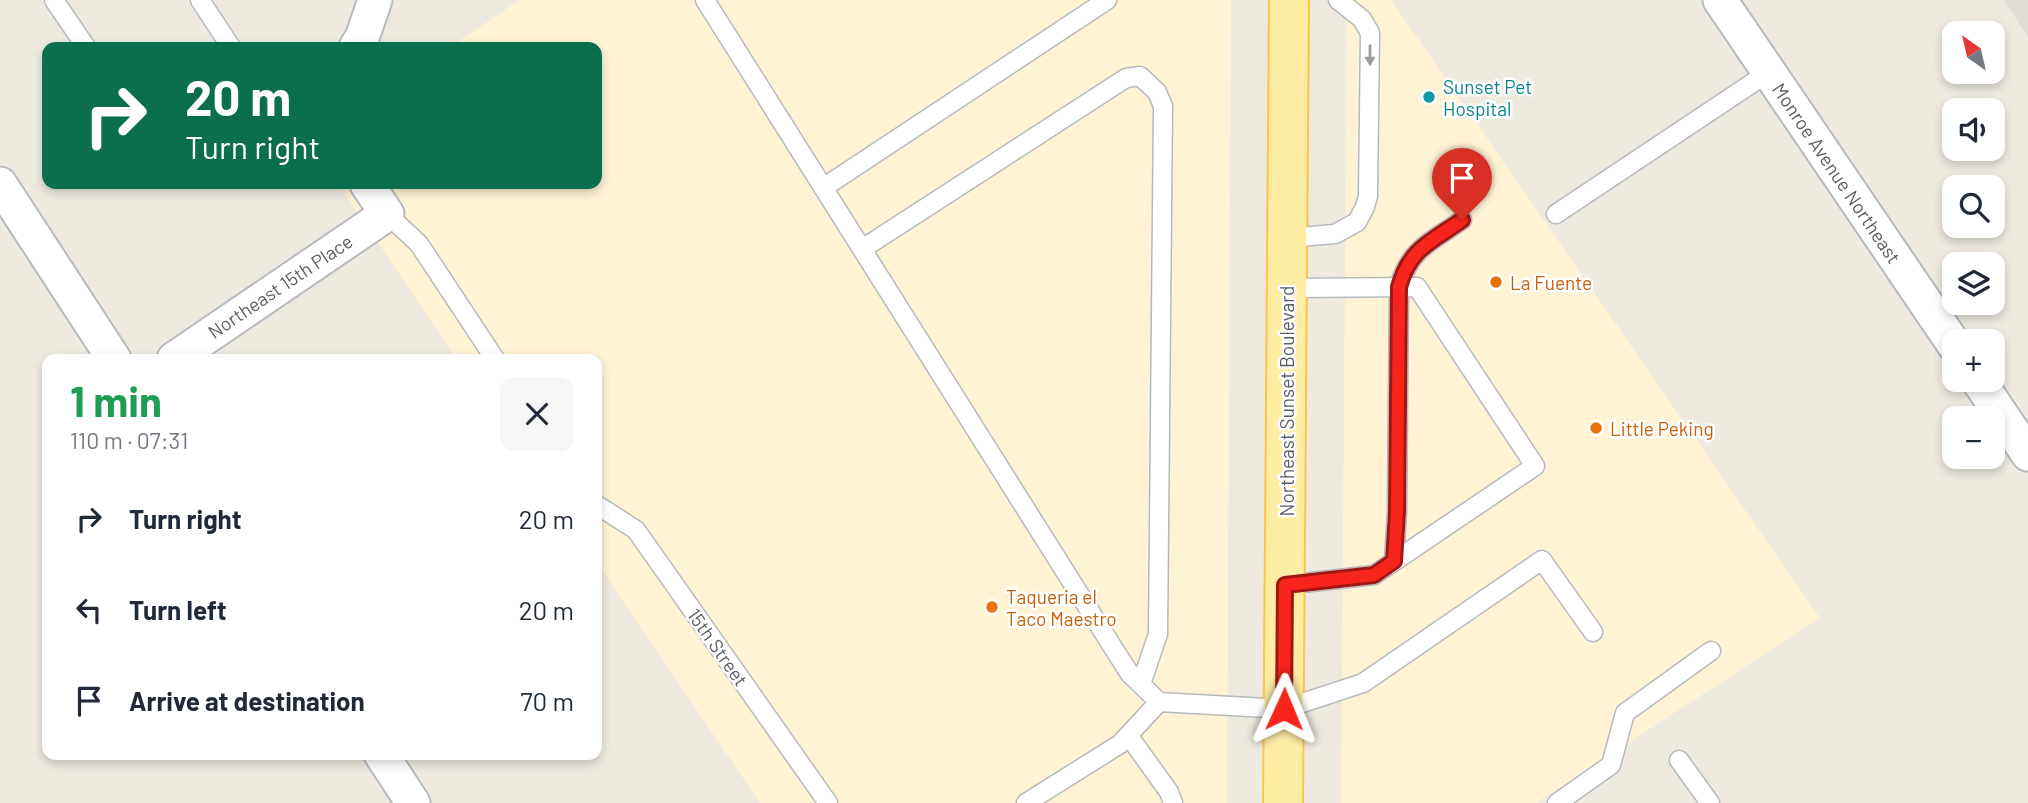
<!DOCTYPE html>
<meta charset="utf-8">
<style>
:root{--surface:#fff;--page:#f6f6f7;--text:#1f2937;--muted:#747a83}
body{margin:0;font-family:Barlow,sans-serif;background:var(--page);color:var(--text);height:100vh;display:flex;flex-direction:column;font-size:26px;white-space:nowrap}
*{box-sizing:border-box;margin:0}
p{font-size:23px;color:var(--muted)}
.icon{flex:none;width:38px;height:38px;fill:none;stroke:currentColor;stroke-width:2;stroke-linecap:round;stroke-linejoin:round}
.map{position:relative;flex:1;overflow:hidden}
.drawer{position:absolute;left:42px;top:354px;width:560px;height:406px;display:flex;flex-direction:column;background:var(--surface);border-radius:14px;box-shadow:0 4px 10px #0003}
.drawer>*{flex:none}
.top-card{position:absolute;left:42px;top:42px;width:560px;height:147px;border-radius:14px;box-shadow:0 4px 10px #0003;background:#0b6e4f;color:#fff;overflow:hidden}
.needle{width:46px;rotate:326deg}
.fabs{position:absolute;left:1942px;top:21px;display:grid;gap:14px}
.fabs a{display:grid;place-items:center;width:63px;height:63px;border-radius:14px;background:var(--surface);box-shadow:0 4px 10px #0003;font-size:35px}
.pin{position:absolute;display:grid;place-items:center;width:60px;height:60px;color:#fff;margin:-72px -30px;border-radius:50% 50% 50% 0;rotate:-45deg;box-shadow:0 0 7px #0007}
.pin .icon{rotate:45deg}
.me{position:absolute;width:77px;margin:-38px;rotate:1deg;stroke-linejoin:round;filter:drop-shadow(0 0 5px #0008)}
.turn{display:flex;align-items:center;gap:24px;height:147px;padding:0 28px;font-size:32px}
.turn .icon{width:91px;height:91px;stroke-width:2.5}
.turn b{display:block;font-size:49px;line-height:60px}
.round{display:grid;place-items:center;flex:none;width:74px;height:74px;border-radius:14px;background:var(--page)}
.head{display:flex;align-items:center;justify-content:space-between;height:119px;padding:0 28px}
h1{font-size:42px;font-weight:700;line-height:52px;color:#1e9e55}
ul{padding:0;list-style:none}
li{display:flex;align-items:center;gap:21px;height:91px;padding:0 28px}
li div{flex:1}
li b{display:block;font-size:26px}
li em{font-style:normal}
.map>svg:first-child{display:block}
.commercial{fill:#fff3d4}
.industrial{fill:#dedcd5}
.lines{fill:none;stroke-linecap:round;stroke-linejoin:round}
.lane-casing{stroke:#b6b9be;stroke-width:21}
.street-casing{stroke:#b6b9be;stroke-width:37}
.primary-casing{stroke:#fdc44a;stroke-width:42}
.lane{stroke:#fff;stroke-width:18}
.street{stroke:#fff;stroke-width:33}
.primary{stroke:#ffeda4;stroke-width:38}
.oneway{fill:#9b9ea1}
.route-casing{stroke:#a11812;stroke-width:18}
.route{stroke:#f7251c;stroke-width:12}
.culture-dot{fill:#0f9aa8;stroke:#fff;stroke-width:2.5}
.food-dot{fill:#e8710a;stroke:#fff;stroke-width:2.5}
.labels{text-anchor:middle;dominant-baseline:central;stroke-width:5;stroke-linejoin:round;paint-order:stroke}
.culture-label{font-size:19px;fill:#0d838f;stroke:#fff;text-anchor:start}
.street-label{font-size:19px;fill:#595e63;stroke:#fff}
.food-label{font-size:19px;fill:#c56008;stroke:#fff;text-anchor:start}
</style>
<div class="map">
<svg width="2028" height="803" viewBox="0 0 2028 803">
<rect width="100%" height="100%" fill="#eeeae0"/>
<path class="commercial" d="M520,0H1231L1227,803H760L597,563V359H457L338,184H597V47H450Z
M1347,0H1391L1820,618L1536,803H1341Z"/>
<path class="industrial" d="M2004,0H2028V37Z"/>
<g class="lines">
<defs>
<path id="lane" d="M54,0L86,47
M200,0L231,47
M705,0L1119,657L1130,674L1159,702L1284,709L1363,683L1542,560L1593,632
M823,188L1107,0
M387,214L419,244L495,359
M1556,214L1769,72
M1287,238L1335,234L1357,222L1365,207L1368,196L1370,33L1362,19L1338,0
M862,249L1126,78L1140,76L1157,92L1163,106L1158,634L1141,684
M597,505L636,530L828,803
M1394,561L1397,512L1399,287C1410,248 1431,242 1462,220
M1285,585L1374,575L1535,466L1417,287L1287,288
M1128,735L1169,792L1173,803
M1679,760L1710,803
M1026,803L1120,744L1159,702
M1557,803L1611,765L1625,713L1711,651"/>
<path id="street" d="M1720,0L1955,346
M356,47L362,38L375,0
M0,184L114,359
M174,359L387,214L367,184
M1978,380L2028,454
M381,754L413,803"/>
<path id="primary" d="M1283,803L1289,0"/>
</defs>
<use href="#lane" class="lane-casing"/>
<use href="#street" class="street-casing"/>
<use href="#primary" class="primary-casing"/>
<use href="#lane" class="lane"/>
<use href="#street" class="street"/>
<use href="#primary" class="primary"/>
</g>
<defs><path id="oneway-solid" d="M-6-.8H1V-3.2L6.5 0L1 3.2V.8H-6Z" transform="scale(1.75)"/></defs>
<use class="oneway" href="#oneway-solid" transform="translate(1370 55) rotate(90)"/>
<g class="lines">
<defs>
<path id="route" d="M1284,709L1285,585L1374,575L1394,561L1397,512L1399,287C1410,248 1431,242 1462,220"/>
</defs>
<use href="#route" class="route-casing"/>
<use href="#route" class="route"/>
</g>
<circle class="culture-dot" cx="1429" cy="97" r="7"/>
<g class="food-dot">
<circle cx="1496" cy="282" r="7"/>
<circle cx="1596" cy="428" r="7"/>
<circle cx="992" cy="607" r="7"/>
</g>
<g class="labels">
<g class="culture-label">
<text x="1443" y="86">Sunset Pet<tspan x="1443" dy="22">Hospital</tspan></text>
</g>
<g class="street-label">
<text transform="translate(1837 173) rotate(56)">Monroe Avenue Northeast</text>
<text transform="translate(280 286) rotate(-34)">Northeast 15th Place</text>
<text transform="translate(1286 401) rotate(-90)">Northeast Sunset Boulevard</text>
<text transform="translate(718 647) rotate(55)">15th Street</text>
</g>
<g class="food-label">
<text x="1510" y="282">La Fuente</text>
<text x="1610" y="428">Little Peking</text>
<text x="1006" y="596">Taqueria el<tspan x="1006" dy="22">Taco Maestro</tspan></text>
</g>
</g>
</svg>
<div class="fabs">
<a><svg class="needle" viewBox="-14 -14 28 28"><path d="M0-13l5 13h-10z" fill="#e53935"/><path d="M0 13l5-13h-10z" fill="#747a83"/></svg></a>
<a><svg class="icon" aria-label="sound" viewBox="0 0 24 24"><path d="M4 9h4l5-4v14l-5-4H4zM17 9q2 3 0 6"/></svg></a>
<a><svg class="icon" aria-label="search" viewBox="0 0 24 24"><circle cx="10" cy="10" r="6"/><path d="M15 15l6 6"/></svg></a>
<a><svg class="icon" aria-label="layers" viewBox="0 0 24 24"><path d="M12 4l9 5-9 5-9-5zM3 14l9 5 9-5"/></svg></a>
<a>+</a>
<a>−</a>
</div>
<div class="pin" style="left:1462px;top:220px;background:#d93025"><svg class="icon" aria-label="arrive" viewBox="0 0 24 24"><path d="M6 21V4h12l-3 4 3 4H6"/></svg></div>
<svg class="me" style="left:1284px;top:709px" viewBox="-20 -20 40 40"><path d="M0-17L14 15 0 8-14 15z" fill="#f7251c" stroke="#fff" stroke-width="4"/></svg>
<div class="top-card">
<div class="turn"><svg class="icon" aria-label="right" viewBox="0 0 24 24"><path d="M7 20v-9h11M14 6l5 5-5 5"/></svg><div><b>20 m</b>Turn right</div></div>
</div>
<section class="drawer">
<div class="head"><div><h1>1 min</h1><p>110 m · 07:31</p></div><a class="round"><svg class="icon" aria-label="close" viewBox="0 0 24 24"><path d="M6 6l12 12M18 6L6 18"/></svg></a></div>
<ul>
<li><svg class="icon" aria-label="right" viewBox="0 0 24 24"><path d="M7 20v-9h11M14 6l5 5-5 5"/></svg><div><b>Turn right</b></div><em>20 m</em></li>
<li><svg class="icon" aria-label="left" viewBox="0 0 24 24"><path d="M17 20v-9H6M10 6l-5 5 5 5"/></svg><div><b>Turn left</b></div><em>20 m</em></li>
<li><svg class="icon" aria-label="arrive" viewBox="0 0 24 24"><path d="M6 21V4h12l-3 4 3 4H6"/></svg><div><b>Arrive at destination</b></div><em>70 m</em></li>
</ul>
</section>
</div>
